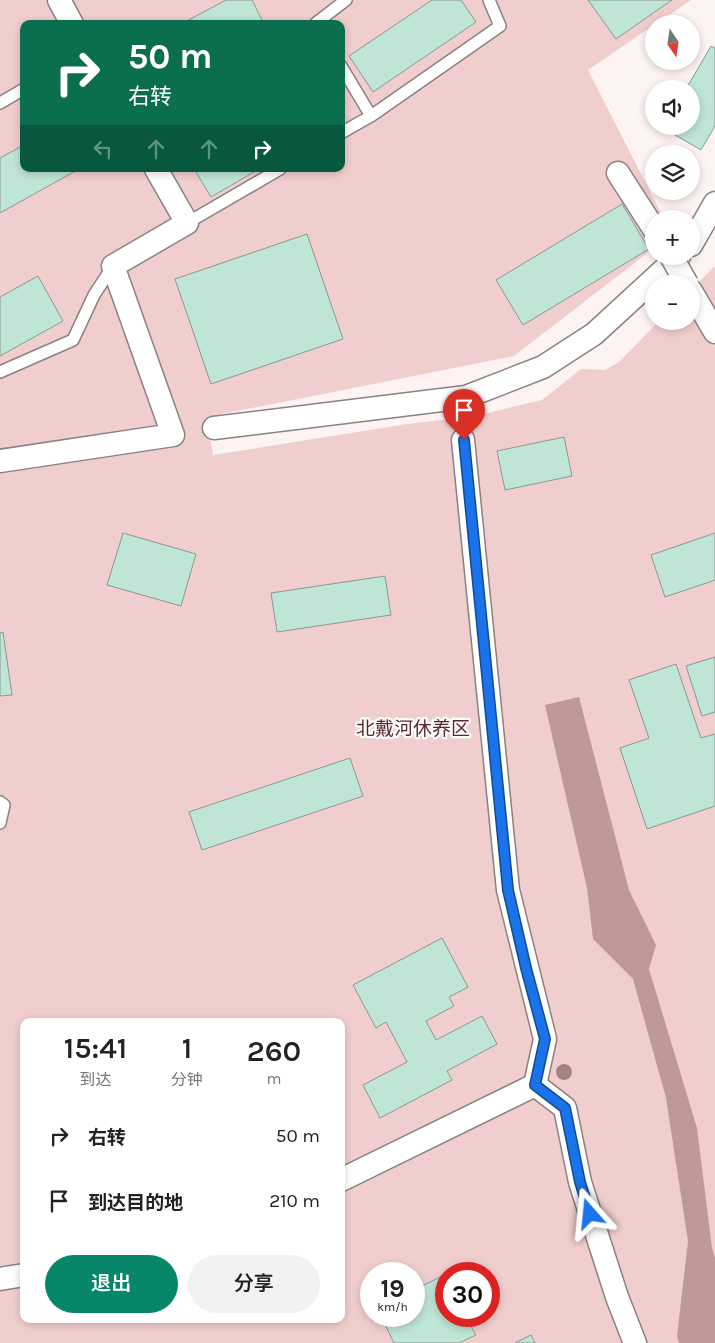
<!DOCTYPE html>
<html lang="zh">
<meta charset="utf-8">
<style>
:root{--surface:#fff;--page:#f2f2f2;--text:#222;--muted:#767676;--accent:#078669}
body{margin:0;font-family:Karla,"Noto Sans SC",sans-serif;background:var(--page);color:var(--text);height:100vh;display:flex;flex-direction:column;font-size:19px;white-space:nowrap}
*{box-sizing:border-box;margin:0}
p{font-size:16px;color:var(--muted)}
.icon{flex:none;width:28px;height:28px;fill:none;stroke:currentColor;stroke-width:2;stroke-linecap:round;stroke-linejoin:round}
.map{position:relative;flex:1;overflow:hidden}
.panel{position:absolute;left:20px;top:1018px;width:325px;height:305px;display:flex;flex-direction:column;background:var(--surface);border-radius:10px;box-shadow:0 2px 8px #0003}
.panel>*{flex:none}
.banner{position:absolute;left:20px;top:20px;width:325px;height:152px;border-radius:10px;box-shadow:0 2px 8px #0003;background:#0b6e4f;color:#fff;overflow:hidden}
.needle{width:32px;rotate:167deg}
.controls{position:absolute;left:645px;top:15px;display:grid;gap:10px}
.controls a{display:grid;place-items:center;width:55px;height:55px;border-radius:50%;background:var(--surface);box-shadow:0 2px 8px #0003;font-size:25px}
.speed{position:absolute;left:360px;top:1262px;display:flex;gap:10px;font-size:25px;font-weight:700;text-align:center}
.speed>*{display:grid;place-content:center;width:65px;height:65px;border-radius:50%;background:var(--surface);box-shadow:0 2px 8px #0003;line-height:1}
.speed small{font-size:12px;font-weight:400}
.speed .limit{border:8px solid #d22;background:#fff;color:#111}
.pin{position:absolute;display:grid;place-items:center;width:42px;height:42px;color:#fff;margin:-51px -21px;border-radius:50% 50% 50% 0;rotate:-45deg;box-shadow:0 0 5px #0007}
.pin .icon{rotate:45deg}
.me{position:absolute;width:55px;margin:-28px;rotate:342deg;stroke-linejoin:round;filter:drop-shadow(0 0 4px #0008)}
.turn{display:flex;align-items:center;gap:18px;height:105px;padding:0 25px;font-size:22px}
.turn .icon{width:65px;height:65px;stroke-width:2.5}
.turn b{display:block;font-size:35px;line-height:42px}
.lanes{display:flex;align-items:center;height:48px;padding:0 25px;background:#0003;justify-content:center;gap:25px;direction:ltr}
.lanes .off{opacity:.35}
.eta{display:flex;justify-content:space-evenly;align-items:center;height:85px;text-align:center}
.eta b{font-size:30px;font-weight:600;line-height:35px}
.action{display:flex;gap:10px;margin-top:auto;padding:10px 25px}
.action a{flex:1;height:58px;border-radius:30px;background:var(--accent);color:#fff;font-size:20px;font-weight:600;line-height:58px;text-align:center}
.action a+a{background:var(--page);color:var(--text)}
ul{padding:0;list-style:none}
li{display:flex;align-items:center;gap:15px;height:65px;padding:0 25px}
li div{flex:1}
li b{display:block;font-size:19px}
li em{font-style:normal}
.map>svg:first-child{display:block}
.green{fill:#f1cece;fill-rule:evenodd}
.water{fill:#bf9999}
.building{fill:#bee5d6;stroke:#8c9793}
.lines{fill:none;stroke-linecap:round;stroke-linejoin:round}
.service-casing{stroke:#8c8080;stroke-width:14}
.minor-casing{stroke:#8c8080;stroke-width:25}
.service{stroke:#fff;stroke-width:11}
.minor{stroke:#fff;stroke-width:22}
.minor-bridge-casing{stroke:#8c8080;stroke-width:25;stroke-linecap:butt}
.minor-bridge{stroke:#fff;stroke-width:22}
.tree{fill:#a58385}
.route-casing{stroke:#114b97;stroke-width:12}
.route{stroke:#1a73e8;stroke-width:9}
.labels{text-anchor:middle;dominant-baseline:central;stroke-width:4.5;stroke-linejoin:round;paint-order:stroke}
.park-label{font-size:19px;fill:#5c282b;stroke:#fff}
</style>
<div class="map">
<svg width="715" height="1343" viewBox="0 0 715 1343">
<rect width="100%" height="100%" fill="#fef3f3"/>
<path class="green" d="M0,0H691L656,24H654V25L588,70L664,219H654V248L514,356L207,417L213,455L407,424L475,416L542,400L581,369L605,370L619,362L659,321H691V290L715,266V1343H0ZM24,24H341V169H24ZM24,1021H341V1319H24ZM371,1274H414V1316H371ZM446,1274H489V1316H446Z"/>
<path class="water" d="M579,697L629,890L656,945L649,969L697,1128L712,1248L715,1258V1343H679L677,1336L688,1241L666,1098L633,979L593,939L587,888L545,705Z"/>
<path class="building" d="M226,0H252L264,24H181Z
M432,0H461L476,22L373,92L349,56Z
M588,0H672L616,39Z
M711,46L715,48V126L701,150L663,128L664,126H691V89H686Z
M24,145V169H79L0,213V158Z
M194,169H259L211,197Z
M622,204L649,249L523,325L496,280Z
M307,234L343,339L211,384L175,279Z
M38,276L63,321L0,356V297Z
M564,437L572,476L505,490L497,451Z
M123,533L196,554L181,606L107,585Z
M715,533V580L665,597L651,555Z
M385,576L391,615L277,632L271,593Z
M3,632L12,695L0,696V633Z
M715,657V712L702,716L686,666Z
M676,664L701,738L715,734V806L647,829L620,748L649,738L629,680Z
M350,758L363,796L202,850L189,812Z
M442,938L468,987L449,997L454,1006L426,1021L436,1040L482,1016L497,1044L447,1071L452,1080L380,1118L363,1085L407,1062L386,1022L376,1028L353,985Z
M468,1264L473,1274H447Z
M446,1274V1316H483L469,1323L476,1335L459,1343H394L381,1316H414V1290Z
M531,1335L535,1343H515Z"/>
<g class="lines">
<defs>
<path id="service" d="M316,24V23L346,0
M341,66L371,116
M0,103L24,89
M341,133L371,116L500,26L489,0
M187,223L280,169
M0,372L73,340L94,295L113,266
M0,802L4,805L0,823"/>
<path id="minor" d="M59,0L72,24
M618,173L654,229
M691,245L715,203
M691,291L715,332
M214,428L466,397L543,367L594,334L679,256
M463,440L508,890L545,1039L535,1085L565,1108L580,1182L617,1297L635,1343
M0,461L173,435L113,266L187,223L156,169
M341,1180L535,1085
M0,1279L24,1275"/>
</defs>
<use href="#service" class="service-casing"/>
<use href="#minor" class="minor-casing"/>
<use href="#service" class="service"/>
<use href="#minor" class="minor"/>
<defs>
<path id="minor-bridge" d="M671,256L687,284"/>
</defs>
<use href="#minor-bridge" class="minor-bridge-casing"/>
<use href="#minor-bridge" class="minor-bridge"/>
</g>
<circle class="tree" cx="564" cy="1072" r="8"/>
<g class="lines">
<defs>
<path id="route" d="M464,440L508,890L526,968L545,1039L535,1085L565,1108L580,1182L590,1214"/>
</defs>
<use href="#route" class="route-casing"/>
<use href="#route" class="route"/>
</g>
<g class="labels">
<g class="park-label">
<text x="413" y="729">北戴河休养区</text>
</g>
</g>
</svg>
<div class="controls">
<a><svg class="needle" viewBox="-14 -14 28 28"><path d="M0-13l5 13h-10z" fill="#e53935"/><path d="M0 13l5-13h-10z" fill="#767676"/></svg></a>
<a><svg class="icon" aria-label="sound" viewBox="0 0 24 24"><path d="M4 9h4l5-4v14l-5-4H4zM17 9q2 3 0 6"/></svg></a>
<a><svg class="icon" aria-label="layers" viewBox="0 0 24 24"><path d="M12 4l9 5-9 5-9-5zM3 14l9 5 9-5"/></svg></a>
<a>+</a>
<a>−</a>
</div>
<div class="speed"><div>19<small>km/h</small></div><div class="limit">30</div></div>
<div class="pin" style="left:464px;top:440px;background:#d93025"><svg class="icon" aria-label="arrive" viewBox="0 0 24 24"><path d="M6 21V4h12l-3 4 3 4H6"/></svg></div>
<svg class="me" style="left:590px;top:1214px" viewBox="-20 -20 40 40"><path d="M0-17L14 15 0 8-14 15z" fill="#1a73e8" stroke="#fff" stroke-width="4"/></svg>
<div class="banner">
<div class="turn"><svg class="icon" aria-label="right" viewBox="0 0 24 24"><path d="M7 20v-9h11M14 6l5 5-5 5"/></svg><div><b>50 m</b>右转</div></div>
<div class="lanes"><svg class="icon off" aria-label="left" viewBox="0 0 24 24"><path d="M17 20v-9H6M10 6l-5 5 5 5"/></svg><svg class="icon off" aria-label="ahead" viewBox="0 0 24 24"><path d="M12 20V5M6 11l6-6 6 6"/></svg><svg class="icon off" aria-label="ahead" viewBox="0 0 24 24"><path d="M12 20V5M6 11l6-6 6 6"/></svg><svg class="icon" aria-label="right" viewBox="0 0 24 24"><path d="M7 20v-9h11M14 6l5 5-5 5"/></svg></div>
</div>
<section class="panel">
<div class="eta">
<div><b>15:41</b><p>到达</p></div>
<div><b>1</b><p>分钟</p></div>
<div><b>260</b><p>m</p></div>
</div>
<ul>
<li><svg class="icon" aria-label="right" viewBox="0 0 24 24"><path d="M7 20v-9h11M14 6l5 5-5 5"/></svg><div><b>右转</b></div><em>50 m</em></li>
<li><svg class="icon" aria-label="arrive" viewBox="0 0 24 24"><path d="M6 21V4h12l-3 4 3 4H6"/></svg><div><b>到达目的地</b></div><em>210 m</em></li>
</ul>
<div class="action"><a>退出</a><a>分享</a></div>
</section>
</div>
